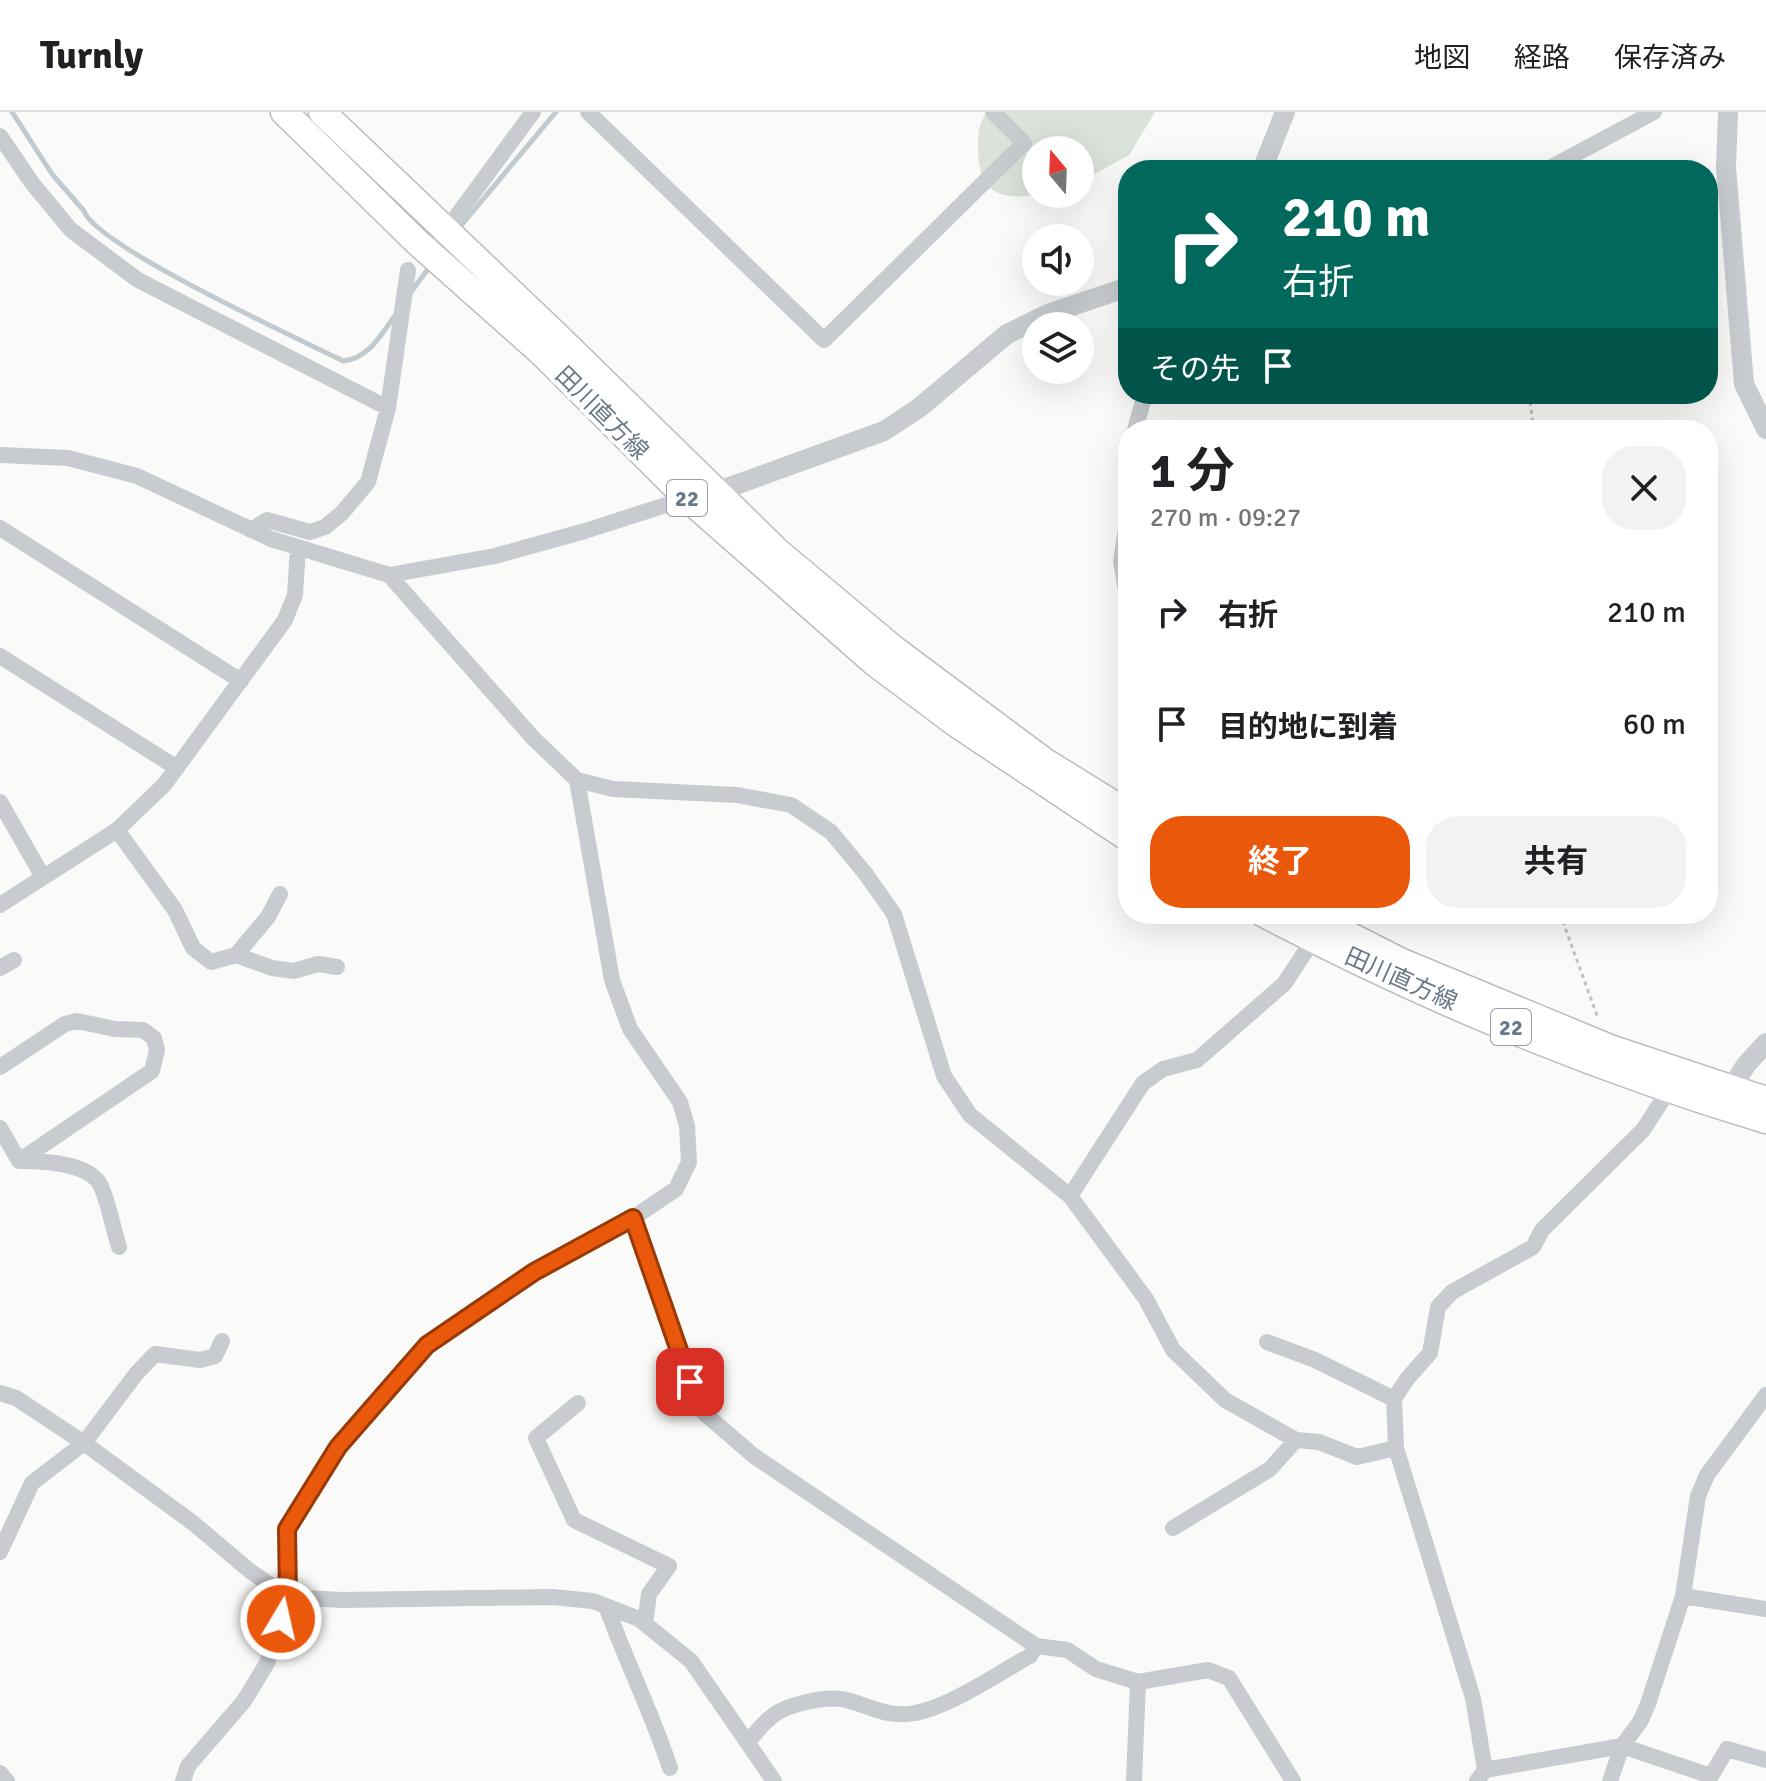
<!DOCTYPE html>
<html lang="ja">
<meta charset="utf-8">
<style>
:root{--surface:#fff;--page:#f2f2f2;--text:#202124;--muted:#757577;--line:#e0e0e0;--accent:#ea580c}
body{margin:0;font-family:Signika,"Noto Sans JP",sans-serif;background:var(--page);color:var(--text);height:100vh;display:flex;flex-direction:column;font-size:30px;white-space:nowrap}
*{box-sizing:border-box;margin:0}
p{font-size:26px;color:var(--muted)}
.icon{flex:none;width:44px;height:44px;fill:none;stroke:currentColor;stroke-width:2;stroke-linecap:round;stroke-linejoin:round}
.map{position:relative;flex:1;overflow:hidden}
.drawer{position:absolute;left:1118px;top:308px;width:600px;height:504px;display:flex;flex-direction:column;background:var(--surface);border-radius:32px;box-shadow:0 8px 32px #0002}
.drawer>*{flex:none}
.guide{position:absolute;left:1118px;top:48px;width:600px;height:244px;border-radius:32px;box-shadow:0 8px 32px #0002;background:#00695c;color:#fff;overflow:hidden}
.needle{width:52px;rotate:341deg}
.buttons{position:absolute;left:1022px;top:24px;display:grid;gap:16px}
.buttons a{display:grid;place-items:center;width:72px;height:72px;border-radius:50%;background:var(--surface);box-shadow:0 8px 32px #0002;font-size:40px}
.pin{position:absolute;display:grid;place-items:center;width:68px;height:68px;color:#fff;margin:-34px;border-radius:16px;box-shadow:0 4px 12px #0006}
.me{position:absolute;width:88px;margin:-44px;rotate:9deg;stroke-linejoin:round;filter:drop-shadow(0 0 6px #0008)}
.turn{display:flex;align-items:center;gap:28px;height:168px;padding:0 32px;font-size:36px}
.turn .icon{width:104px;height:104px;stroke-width:2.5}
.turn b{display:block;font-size:56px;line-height:68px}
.then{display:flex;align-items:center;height:76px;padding:0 32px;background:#0003;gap:16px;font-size:30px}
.round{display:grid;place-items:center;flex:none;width:84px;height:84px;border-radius:32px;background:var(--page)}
.summary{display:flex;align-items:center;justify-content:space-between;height:136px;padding:0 32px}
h1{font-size:48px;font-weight:700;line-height:60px}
.button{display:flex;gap:16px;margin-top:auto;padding:16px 32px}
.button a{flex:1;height:92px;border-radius:32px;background:var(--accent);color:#fff;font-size:32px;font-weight:700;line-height:92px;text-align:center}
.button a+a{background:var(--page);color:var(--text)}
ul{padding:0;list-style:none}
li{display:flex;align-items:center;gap:24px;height:112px;padding:0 32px}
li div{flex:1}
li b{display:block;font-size:30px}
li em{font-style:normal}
header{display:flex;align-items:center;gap:48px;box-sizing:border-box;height:112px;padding:0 40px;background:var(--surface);border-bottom:2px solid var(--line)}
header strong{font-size:38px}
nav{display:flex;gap:44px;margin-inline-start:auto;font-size:28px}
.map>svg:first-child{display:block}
.green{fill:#dbe2d9}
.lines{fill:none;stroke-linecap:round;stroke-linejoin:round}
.stream{stroke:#c1cacf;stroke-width:5}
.primary-casing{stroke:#b9bdc1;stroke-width:29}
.path{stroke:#c0c2c4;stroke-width:3;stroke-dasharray:4 4;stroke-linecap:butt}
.minor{stroke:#c8cbcf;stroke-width:16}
.tertiary{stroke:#c8cbcf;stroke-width:20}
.primary{stroke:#fff;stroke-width:26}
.route-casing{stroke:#983908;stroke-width:20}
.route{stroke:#ea580c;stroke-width:14}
.labels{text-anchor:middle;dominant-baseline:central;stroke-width:8;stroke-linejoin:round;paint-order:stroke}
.shield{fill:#fff;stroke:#96a0ac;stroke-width:2}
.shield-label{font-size:22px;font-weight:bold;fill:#697888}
.street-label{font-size:24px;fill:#697888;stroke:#fff}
</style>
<header>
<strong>Turnly</strong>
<nav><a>地図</a><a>経路</a><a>保存済み</a></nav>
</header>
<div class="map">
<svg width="1766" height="1669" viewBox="0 0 1766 1669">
<rect width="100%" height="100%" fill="#fafaf8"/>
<path class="green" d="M987,0H1155L1129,43L1080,70V38H1036V82H1039C999,90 978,80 978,36C978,21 978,13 987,0Z"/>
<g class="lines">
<path class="stream" d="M12,0L52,62L84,99C96,134 301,228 343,249C369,247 382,221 396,202
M459,116L556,0
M411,180L431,153"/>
<defs>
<path id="primary" d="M284,0L417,130L543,242L686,385L875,551L958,613L1128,726
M322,0L556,223L777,439L895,538L1044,649L1128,701
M1264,802C1422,885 1595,957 1766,1008
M1307,802L1402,850L1610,936L1766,988"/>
</defs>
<use href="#primary" class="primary-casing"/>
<path class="path" d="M1529,282L1534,318
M1560,802L1598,906"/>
<path class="minor" d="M588,0L824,228L1024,31L993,0
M0,24L32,71L71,118L138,168L388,296
M1546,58L1654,0
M442,124L533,0
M1135,318L1145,282
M0,343L68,346L137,364L271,427L389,463L495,444L585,419L691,385
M1128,403L1121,450L1128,490
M0,416L241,569
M251,418L267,408L310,420L325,415L342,401L368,370L388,296L408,158
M389,463L534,627L577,668L613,677L737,683L791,693L831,720L865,761L894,802L944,964L970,1003L1070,1084L1146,1187L1173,1238L1225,1288L1296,1328L1319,1330L1357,1345L1396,1336
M0,544L177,656
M0,690L43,765
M117,718L175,798L193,836L211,850L236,843L268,805L280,782
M0,793L117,718L164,673L285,508L295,483L298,436
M236,843L272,856L294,859L318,852L337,855
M0,856L14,848
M0,955L65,912L77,909L115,917L143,918L154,926L157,938L152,959L19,1049L0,1016
M20,1049C43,1049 89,1050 101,1074C109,1093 113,1116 119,1135
M1070,1084L1143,971L1163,957L1197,948L1284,872L1317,822
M633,1106L690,1270L704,1301L754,1344L1036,1534L1067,1538L1096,1557L1138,1570L1208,1558L1229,1566L1293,1669
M1267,1230L1315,1248L1394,1287
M0,1281L16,1286L84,1331L193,1411L250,1459L288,1485L342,1488L552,1485L593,1489L639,1507L691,1549L774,1669
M578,1291L536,1326L574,1408L669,1454L649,1482L645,1512
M1173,1416L1270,1357L1296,1328
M0,1440L32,1371L84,1331L136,1262L155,1242L200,1248L215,1244L222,1229
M1683,1484L1766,1497
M606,1494C626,1549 652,1601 670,1656
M748,1630C755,1622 761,1613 769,1607C784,1592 830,1582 850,1589C874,1596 890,1606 915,1601C950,1595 998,1561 1030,1544L1036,1534
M1485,1658L1622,1634L1711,1664L1727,1637L1766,1648
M0,1661L7,1669
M183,1669L188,1654L244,1589L267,1551L288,1485L287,1417L338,1335L427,1233L534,1160L633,1106L676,1077L689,1050L687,1014L680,990L630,917L612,868L577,668
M1134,1669L1138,1570
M1477,1669L1485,1658L1473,1586L1396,1336L1394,1287L1407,1267L1430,1241L1438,1195L1452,1180L1533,1135L1542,1118L1643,1018L1674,970
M1610,1669L1622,1634L1640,1610L1648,1592L1683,1484L1698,1384L1707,1363L1766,1283"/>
<path class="tertiary" d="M1728,0L1726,55L1744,272L1766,317
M1262,58L1285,0
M716,380L884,319L919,296L1007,222L1048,202L1128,175
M1730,978L1746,953L1766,931"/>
<use href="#primary" class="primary"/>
</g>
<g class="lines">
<defs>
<path id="route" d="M281,1507L288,1485L287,1417L338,1335L427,1233L534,1160L633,1106L690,1270"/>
</defs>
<use href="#route" class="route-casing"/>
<use href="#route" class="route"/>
</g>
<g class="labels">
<g class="shield">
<rect x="667" y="368" width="40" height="36" rx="6"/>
<rect x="1491" y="897" width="40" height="36" rx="6"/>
</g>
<g class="shield-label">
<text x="687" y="386">22</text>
<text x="1511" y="915">22</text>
</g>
<g class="street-label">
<text transform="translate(602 301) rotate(45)">田川直方線</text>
<text transform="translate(1401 867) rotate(24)">田川直方線</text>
</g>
</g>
</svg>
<div class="buttons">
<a><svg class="needle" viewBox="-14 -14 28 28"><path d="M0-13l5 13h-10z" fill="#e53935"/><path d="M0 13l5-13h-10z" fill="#757577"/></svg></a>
<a><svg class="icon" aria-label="sound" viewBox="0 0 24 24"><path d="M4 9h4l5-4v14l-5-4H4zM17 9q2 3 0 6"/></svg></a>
<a><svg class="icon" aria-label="layers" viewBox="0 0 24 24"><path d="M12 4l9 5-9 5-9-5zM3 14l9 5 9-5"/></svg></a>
</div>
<div class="pin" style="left:690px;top:1270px;background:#d93025"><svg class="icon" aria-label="arrive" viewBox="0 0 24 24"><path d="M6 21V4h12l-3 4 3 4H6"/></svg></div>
<svg class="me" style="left:281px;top:1507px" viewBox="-20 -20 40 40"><circle r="17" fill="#ea580c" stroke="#fff" stroke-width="3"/><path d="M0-11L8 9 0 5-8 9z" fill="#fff"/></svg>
<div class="guide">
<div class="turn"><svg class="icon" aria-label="right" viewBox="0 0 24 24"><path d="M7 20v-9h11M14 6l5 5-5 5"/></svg><div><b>210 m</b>右折</div></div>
<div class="then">その先<svg class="icon" aria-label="arrive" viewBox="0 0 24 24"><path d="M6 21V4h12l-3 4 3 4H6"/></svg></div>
</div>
<section class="drawer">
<div class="summary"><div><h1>1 分</h1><p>270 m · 09:27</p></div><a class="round"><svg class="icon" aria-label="close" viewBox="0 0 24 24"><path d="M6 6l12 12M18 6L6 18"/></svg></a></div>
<ul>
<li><svg class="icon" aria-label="right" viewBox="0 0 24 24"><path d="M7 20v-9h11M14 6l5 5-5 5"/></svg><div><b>右折</b></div><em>210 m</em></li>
<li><svg class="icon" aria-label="arrive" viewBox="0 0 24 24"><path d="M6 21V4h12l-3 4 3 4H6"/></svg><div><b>目的地に到着</b></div><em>60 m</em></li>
</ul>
<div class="button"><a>終了</a><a>共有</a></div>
</section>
</div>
